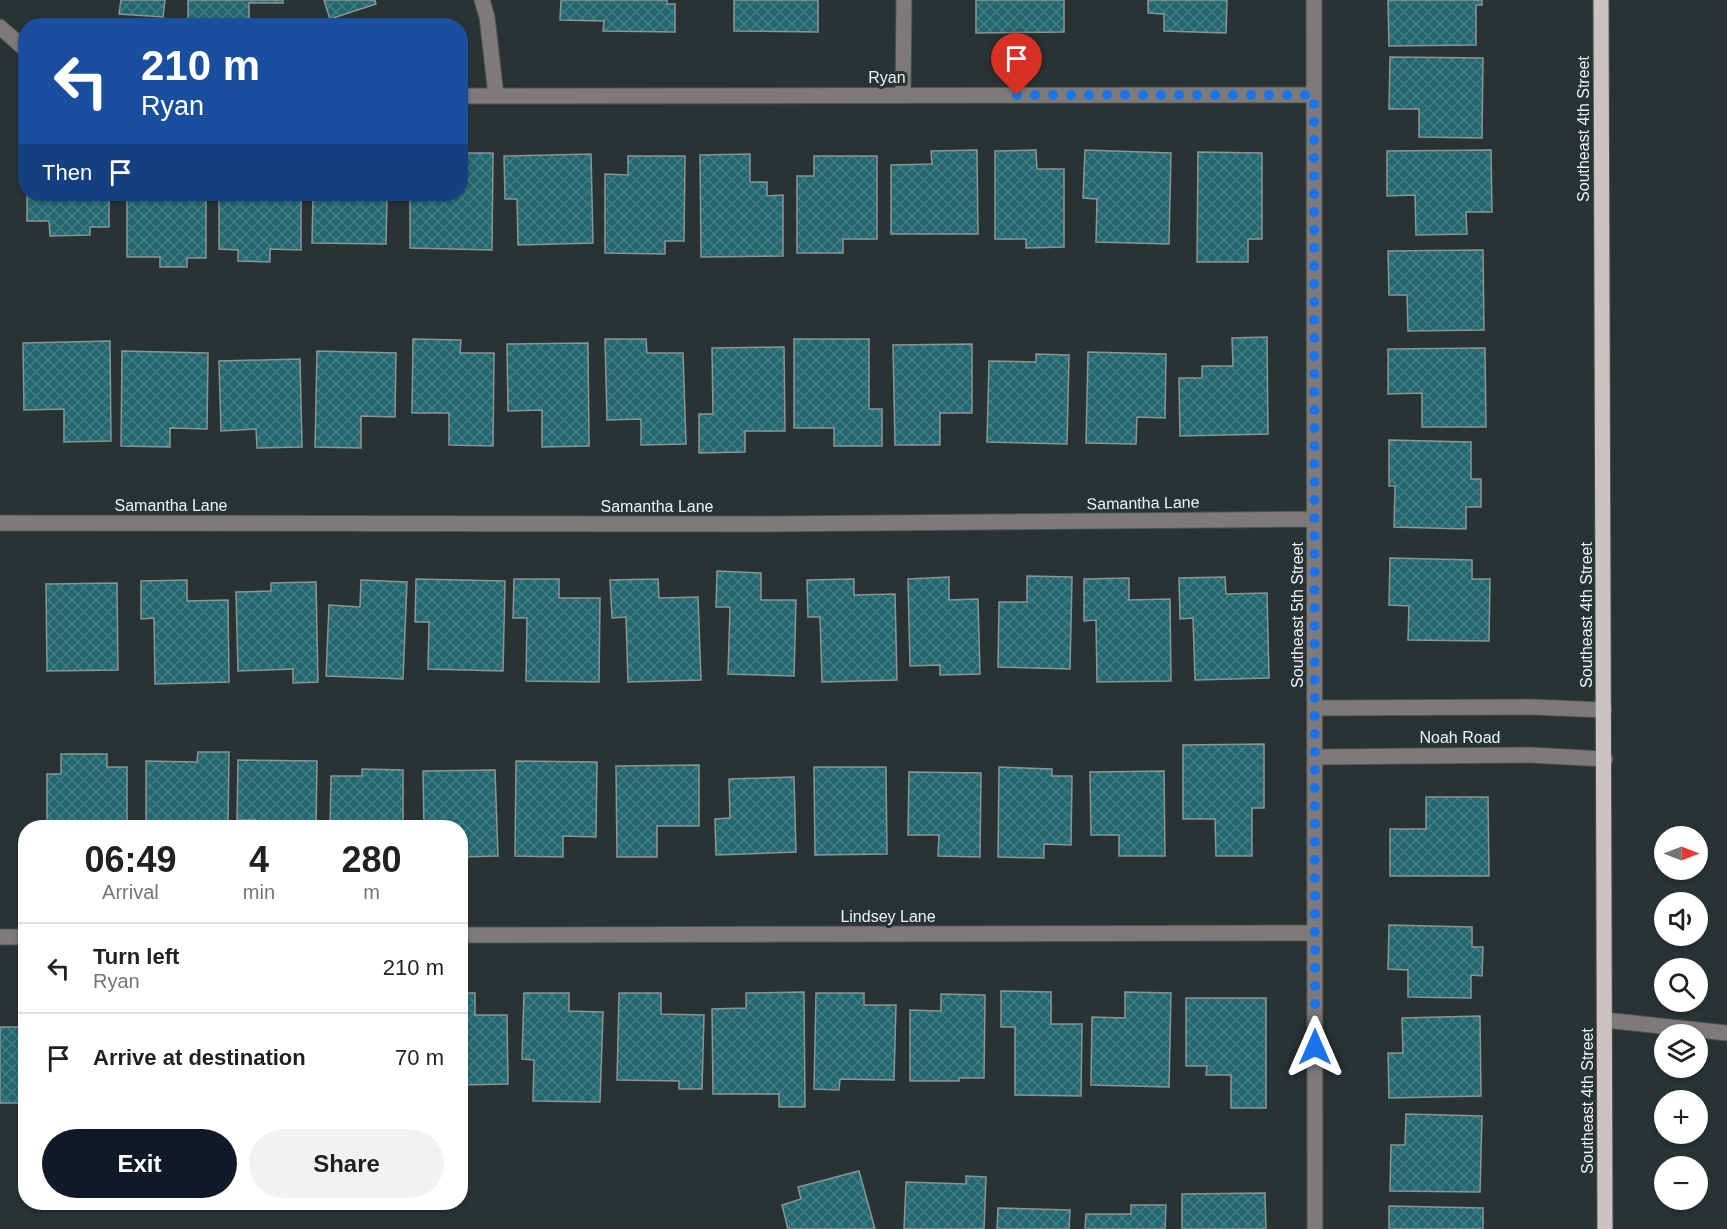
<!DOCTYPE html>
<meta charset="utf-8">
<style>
:root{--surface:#fff;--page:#f2f2f2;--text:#202124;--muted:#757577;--line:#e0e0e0;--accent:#111827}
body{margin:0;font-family:Arial,sans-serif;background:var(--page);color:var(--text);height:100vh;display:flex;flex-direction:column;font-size:22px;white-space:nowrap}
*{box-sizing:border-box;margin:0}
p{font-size:20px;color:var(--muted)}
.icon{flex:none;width:33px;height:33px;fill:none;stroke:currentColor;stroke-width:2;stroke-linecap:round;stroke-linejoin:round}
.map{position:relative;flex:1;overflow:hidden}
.sheet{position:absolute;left:18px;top:820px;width:450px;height:390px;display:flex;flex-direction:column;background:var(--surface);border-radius:24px;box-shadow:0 2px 4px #0004}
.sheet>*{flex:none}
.guide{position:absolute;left:18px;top:18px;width:450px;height:183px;border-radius:24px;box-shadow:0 2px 4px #0004;background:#1a4fa0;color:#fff;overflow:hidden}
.needle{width:39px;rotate:90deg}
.fabs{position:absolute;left:1654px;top:826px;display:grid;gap:12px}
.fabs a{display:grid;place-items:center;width:54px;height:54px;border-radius:50%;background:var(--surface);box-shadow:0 2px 4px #0004;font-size:30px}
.pin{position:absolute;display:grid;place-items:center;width:51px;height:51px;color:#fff;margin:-62px -26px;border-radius:50% 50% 50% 0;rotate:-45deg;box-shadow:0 0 6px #0007}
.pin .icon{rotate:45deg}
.me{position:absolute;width:66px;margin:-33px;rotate:0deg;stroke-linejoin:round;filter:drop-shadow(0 0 4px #0008)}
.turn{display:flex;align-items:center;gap:21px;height:126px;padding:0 24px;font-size:27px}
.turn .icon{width:78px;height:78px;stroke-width:2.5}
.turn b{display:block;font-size:42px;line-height:51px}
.then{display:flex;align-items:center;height:57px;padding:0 24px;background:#0003;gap:12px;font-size:22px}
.eta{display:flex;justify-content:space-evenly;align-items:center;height:102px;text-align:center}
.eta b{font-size:36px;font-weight:700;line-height:42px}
.button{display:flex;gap:12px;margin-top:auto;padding:12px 24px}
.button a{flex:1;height:69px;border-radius:36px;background:var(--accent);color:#fff;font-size:24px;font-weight:700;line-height:69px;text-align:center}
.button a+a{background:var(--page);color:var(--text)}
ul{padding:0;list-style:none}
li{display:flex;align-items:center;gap:18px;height:90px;padding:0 24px;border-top:2px solid var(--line)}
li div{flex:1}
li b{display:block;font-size:22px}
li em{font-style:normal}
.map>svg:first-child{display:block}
.building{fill:url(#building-cross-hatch);stroke:#8a9596;stroke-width:1.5}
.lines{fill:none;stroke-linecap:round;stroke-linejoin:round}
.minor-casing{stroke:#495253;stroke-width:17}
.major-casing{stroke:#495253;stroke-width:17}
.minor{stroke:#7e7a79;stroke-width:15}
.major{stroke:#ccc2c0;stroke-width:15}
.route{stroke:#1a73e8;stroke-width:10;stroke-dasharray:0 18}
.labels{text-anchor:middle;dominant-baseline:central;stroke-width:6;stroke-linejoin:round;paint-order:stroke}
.street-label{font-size:16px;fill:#edf3f3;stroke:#2a3334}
</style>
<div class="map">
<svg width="1727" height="1229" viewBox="0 0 1727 1229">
<defs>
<pattern id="building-cross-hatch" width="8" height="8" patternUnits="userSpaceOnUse" patternTransform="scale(1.5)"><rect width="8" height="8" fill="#24686f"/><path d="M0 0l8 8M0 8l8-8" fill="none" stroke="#447e84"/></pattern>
</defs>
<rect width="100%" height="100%" fill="#2a3334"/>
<path class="building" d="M121,0H165L163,17L119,14Z
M188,0H283V3H249V20L188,19Z
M324,0H375L376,4L330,19Z
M561,0H667V4H675V32L603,31L604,21L560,20Z
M734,0H818V32L734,31Z
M976,0H1064V32L976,33Z
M1148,0H1227L1226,33L1164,31V14L1148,13Z
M1388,0H1482V5H1476V45L1389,46Z
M1390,57L1483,58L1482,138L1419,137V109H1389Z
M977,150L978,234H891V165L932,164L931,151Z
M1036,150L1037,169H1064V247L1026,248V239H995V151Z
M1085,150L1171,153L1169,244L1096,242L1097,199L1083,198Z
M1491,150L1492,212H1466L1467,234L1416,235L1415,195L1387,196V151Z
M1198,152L1262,153V239H1248V262H1197Z
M460,153H493L492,250L410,248V194H460Z
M591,154L593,243L518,245L517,199H505L504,156Z
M750,154V182H767V196L783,195V256L701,257L700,155Z
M628,156H685L684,241H665V254L605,253V174L628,175Z
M814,156H877V239H843V253H797V176H814Z
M27,194H109V227H90V235L50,236L49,221H27Z
M127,194L206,197V258H187V267H160V257H127Z
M219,194H301V250L270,249V262L238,261V250L219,249Z
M313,194H398V199H387L386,244L312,243Z
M1483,250L1484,330L1408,331L1407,295H1389L1388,251Z
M1267,337L1268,434L1180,436L1179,378H1202V366H1233L1232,338Z
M413,339L461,340L460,353H494L493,446L449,445V413H412Z
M605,339H646L647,353H683L686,444L641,445V419L607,420Z
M794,339H869V409H882V446H834V428H794Z
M110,341L111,441L64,442V409L24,410L23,343Z
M588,343L589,446L542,447V410L508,411L507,344Z
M972,344V413H940V445H895L893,345Z
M784,347L785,431H745V452L699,453V414H713L712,348Z
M1485,348L1486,427H1422V393L1388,394V349Z
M122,351L208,353L207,429L170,428V447L121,446Z
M317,351L396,353L395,417L361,416V448L315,447Z
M1088,352L1166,354L1165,418L1137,417L1136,444L1086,443Z
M1036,354L1069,355L1067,444L987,442L989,361L1036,362Z
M300,359L302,447L257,448L256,429L221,431L219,361Z
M1389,440L1471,442V479H1481V507H1466V529L1394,527L1395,486H1389Z
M1390,558L1472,560V579H1490L1489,641L1408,640L1409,606L1389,605Z
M717,571L761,573V600H796L794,676L728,674L730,607H716Z
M1027,576L1072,577L1070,669L998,667L999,602H1027Z
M949,577V600L978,599L980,674L940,675V665L910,666L908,579Z
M1225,577L1226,594L1267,593L1269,678L1195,680L1193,618L1180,619L1179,578Z
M1129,578V600L1170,599L1171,681L1097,682L1096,620L1084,621V579Z
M416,579L505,581L503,671L428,669L429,622H415Z
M514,579H559V598H600L599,682L526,681L527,618H513Z
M658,579L659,598L698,597L701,680L628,682L626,617L612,618L610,580Z
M854,579V595L895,594L897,680L822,682L820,617H808L807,580Z
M187,580V601L228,600L229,682L155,684L154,618L141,619V581Z
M361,580L407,582L403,679L326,676L329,605L360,607Z
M316,582L318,682L293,683V669L238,671L236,592L271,591V583Z
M117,583L118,670L47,671L46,584Z
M1264,744V808H1252V856H1216L1215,819H1183V745Z
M198,752H229L228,828H146V761L197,762Z
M61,754H107V767H127V828H47V774H61Z
M238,760L317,761L316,828H254L255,820H237Z
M516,761L597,762L596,837L563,836V857L515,856Z
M699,765V826H657V857H617L616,766Z
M814,767H886L887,854L815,855Z
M999,767L1052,769V776H1072L1071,845L1044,844V858L998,857Z
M362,769L403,770V828H330L331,776H362Z
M495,770L498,856L460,857V828H424L423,771Z
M1164,771L1165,856H1119V835H1091L1090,772Z
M909,772L981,773L980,857L938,856L939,835H908Z
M794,777L796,852L716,855L715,819L730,818L729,779Z
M1426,797H1488L1489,876H1390V829H1426Z
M1389,925L1472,927V947H1483L1482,976L1471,975V998L1408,997V970L1388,969Z
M1001,991L1051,992V1024H1082L1081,1096L1015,1095V1027H1001Z
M804,992L805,1107H779V1094H713L712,1009L746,1008V993Z
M1125,992L1171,993L1169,1087L1091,1085L1092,1017L1125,1018Z
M460,993H475V1015H507L508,1084L460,1085Z
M524,993H569V1011L603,1012L600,1102L533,1101L534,1060L522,1059Z
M619,993H661V1014L704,1015L702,1089H679V1081L617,1080Z
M816,993H864V1005H896L894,1080L840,1079L839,1090L814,1089Z
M941,994L985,995L984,1078H959V1081H910V1010L941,1011Z
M1186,998H1266V1108H1231V1075H1206L1207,1066H1186Z
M1480,1016L1481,1096L1389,1098L1388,1053H1403L1402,1018Z
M0,1027H26V1103H0Z
M1406,1114L1482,1116L1480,1192L1390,1191L1391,1145H1405Z
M859,1171L875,1229H788L782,1205L801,1199L798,1187Z
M966,1176L986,1177L984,1229H904L906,1182L966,1184Z
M1265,1193L1266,1229H1182V1194Z
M1131,1205H1166L1165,1229H1085L1086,1214H1131Z
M1389,1206L1483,1208V1229H1389Z
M998,1208L1070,1210L1069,1229H997Z"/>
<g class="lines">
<defs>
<path id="minor" d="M482,0L487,17L496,95
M1314,0L1315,1229
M0,27L26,50
M903,95L904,0
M460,96L1314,95
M0,523L767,524L1314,519
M1315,708L1532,707L1604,710
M1315,757L1530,755L1605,759
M460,935L1315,933
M0,937H26
M1605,1020L1727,1033"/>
<path id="major" d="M1601,0L1605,1229"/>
</defs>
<use href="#minor" class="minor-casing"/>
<use href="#major" class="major-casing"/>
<use href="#minor" class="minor"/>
<use href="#major" class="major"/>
</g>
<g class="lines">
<path class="route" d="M1017,95H1314L1315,1047"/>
</g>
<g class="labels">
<g class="street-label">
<text x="887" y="77">Ryan</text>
<text transform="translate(1583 129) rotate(-90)">Southeast 4th Street</text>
<text transform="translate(1143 503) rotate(-1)">Samantha Lane</text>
<text x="171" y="505">Samantha Lane</text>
<text x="657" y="506">Samantha Lane</text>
<text transform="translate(1297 615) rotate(-90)">Southeast 5th Street</text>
<text transform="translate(1586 615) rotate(-90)">Southeast 4th Street</text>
<text x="1460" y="737">Noah Road</text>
<text x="888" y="916">Lindsey Lane</text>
<text transform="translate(1587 1101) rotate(-90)">Southeast 4th Street</text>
</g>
</g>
</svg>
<div class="fabs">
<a><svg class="needle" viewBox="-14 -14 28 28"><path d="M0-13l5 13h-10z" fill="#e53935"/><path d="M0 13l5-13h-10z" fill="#757577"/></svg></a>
<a><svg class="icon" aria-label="sound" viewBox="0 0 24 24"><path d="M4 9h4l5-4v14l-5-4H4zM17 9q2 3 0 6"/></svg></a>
<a><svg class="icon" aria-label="search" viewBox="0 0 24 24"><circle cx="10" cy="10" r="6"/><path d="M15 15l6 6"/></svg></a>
<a><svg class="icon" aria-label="layers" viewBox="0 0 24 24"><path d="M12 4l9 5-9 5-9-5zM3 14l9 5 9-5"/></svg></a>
<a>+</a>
<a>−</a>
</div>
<div class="pin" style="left:1017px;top:95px;background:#d93025"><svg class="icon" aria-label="arrive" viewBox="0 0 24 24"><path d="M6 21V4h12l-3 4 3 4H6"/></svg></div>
<svg class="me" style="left:1315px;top:1047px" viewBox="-20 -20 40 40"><path d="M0-17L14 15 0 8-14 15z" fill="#1a73e8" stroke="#fff" stroke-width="4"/></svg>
<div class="guide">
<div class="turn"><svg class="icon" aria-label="left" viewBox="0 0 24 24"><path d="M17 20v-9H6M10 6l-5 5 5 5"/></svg><div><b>210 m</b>Ryan</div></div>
<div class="then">Then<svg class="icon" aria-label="arrive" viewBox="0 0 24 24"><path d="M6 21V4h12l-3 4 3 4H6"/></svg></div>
</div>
<section class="sheet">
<div class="eta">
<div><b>06:49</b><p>Arrival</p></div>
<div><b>4</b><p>min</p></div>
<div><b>280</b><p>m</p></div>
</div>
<ul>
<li><svg class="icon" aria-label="left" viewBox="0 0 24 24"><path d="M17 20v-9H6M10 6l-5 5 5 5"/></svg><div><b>Turn left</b><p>Ryan</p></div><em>210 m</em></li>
<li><svg class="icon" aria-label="arrive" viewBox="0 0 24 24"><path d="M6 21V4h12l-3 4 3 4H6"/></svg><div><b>Arrive at destination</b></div><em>70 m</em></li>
</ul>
<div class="button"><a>Exit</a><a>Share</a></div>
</section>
</div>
